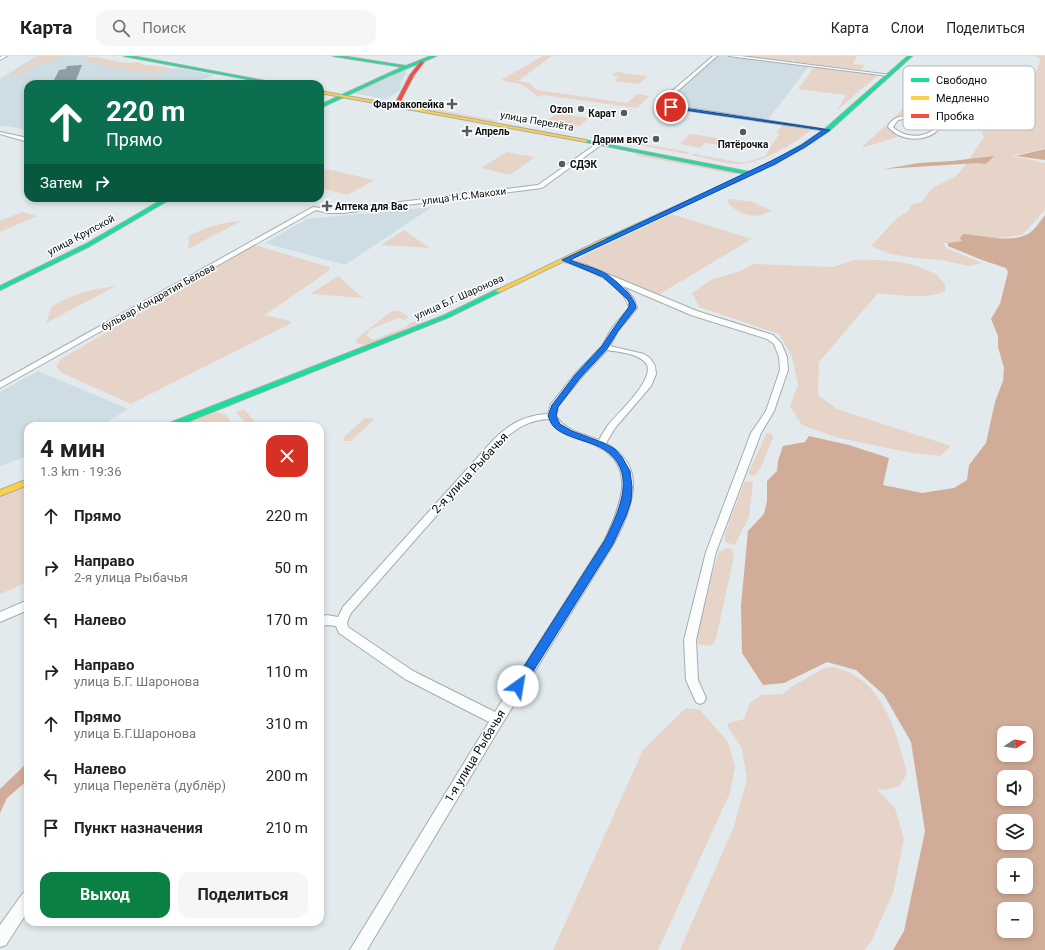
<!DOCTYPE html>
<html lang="ru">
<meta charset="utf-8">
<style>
:root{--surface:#fff;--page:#f6f6f6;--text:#222;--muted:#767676;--line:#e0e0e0;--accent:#0b8043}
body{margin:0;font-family:Roboto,sans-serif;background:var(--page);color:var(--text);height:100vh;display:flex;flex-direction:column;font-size:15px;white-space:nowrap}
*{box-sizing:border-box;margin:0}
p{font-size:13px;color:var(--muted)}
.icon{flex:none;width:22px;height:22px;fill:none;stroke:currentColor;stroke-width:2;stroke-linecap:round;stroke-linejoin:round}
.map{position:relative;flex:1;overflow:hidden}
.side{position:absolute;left:24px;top:366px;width:300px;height:504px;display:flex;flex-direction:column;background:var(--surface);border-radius:12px;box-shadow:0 2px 6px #0003}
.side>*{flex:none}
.top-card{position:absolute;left:24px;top:24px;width:300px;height:122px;border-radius:12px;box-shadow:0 2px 6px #0003;background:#0b6e4f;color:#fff;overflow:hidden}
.needle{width:26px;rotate:78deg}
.tools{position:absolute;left:997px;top:670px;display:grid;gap:8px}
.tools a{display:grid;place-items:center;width:36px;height:36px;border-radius:8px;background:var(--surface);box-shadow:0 2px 6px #0003;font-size:20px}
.pin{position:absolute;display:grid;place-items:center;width:34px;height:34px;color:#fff;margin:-17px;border:2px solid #fff;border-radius:50%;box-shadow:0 1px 4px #0007}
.me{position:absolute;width:44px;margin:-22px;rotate:32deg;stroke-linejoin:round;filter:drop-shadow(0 0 3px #0008)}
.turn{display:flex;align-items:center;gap:14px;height:84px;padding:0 16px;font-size:18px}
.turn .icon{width:52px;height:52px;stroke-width:2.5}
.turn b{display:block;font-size:28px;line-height:34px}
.then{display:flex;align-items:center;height:38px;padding:0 16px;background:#0003;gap:8px;font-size:15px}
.round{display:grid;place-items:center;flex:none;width:42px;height:42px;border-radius:12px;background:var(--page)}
.overview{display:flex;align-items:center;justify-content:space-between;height:68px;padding:0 16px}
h1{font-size:24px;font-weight:700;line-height:30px}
.button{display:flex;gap:8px;margin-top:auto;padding:8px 16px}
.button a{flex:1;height:46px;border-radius:12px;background:var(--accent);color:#fff;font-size:16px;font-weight:700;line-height:46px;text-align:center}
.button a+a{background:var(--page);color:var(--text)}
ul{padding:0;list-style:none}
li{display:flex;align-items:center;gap:12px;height:52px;padding:0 16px}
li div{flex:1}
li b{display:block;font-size:15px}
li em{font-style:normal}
header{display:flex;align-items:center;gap:24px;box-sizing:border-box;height:56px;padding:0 20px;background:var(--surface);border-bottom:1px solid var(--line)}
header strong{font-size:19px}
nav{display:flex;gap:22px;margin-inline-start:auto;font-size:14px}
.search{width:280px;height:36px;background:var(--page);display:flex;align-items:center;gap:10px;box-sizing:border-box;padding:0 14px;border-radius:12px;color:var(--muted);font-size:15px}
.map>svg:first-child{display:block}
.built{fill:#cedde3}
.green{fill:#e7d4c9}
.water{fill:#d1ac98;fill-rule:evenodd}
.building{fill:#8d9ea4}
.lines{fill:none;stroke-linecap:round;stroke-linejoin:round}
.street-casing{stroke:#a6acae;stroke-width:2}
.fast-casing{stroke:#a6acae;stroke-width:2}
.slow-casing{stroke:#a6acae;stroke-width:2}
.jam-casing{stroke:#a6acae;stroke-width:2}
.street{fill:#fbfcfc;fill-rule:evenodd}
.fast{fill:#16e098;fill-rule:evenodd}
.slow{fill:#ffcf43;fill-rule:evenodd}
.jam{fill:#f24e42;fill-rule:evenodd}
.route{fill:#1a73e8;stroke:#114b97}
.poi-dot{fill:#555b5d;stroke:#fff;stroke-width:1.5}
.labels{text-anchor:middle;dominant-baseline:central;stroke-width:3;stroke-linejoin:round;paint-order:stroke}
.far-poi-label{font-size:10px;font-weight:bold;fill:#090e0f;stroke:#fff;text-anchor:end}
.far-street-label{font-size:10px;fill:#090e0f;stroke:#fff}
.street-label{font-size:12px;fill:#090e0f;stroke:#fff}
.key{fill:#fff;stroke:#b5b7b7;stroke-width:1}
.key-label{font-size:11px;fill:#090e0f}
</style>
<header>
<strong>Карта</strong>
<div class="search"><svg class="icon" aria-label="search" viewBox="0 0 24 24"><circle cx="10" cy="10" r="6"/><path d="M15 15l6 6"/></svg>Поиск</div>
<nav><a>Карта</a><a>Слои</a><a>Поделиться</a></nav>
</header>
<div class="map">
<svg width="1045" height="894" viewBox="0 0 1045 894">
<rect width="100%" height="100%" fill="#e2eaed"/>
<path class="built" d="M36,0H83L163,14L178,12L215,19L187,28H28V75L13,71L4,70L0,71V23Z
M717,0H725L809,10L767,65L664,48Z
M404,14H407L400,29H401L400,34L386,43L352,37Z
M432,151L345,209L265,187L307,163Z
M38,315L128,353L101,370H28V400L0,410V336Z"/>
<path class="green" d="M39,0H66L23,14L22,16L24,17C20,21 14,21 8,20Z
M543,0H552L518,25L529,27L537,34L627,47L637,38L650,40L637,52L543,39L540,41L537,40L523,29L501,24Z
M744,0H857L853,8L864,9L862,14L794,6L795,4H792L791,6Z
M1034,0H1045V92L1012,100L1045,107V154L1022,179L995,182L970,179L960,187H943L946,192L982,207L969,210L941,204L914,202L890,198L871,190L897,162L907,156L912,148C927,147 922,143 930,135C937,127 949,126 957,119C968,108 975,93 984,81L982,76C997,66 996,67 1002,50L1001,49L1003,48L1008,35L1018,30L1007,27L1028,26L1033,23C1034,16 1040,10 1040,2Z
M95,1L125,7L142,6L139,8L171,12C151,24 106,9 84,5Z
M814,11L873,18L877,20L837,54L846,39L798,33Z
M617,16L646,20L647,21L639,28L614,25L619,21L612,19Z
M148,21L182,27L111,28L123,27Z
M914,42L921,61H906L890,65Z
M419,50L499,65L493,66L417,52Z
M557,57L589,62L579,70L548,64Z
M889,66H892L890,71L904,79L861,92Z
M782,69L812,73C797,87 760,107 743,108C727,109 706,102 691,99L697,97L699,99L744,107L765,100L779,78L775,75H778Z
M690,78L725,83L720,89L705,87L700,92L680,88Z
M612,81L632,85L631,86L689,96L687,98L608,83Z
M507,96L535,101L510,119L481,112Z
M636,98L649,99L738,117L734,118L634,99Z
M327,113L374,124L348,139L320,132V116Z
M730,143L753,146L772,155C768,156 765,158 761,159C749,162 733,155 727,145Z
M22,156L37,160L0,176V165Z
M671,158L752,183L658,239L575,204Z
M241,165L188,193L189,180C208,170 220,167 241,165Z
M404,174L430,192L381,189Z
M255,189L329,211L330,214L265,259L291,265L290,268L131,348L62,317L56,310L61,303Z
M854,204C877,203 913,205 933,217C938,219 941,224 945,227V235C929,244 896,239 878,237L819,306L818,339L837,353L951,390L940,400L911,397L835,381L802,369L790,351L798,329L792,301L779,278L699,251L692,237L711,224L740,215L753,208L833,211Z
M338,220L363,242L310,238Z
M116,230L46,267L52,250C77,237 88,234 116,230Z
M392,255H399L408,260V262L404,264L398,262L371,273L366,279L373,284L408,270L407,268L417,265L421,267L365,289L357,288L356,283Z
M244,353L256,367L248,370L236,356Z
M216,356L226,359L234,370H180Z
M373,362L372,365L351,385H344V381L365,362Z
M770,377L772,378L773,382L760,413L754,420L748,418L766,378Z
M745,425L753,426L749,461L735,489L725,486V477Z
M28,430V526L0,538V441Z
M727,492L732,493L734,500L716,583L711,590L698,588C695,566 712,519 719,496Z
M833,611C839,613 846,615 851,617C887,636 898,682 907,718L899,730L886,734L877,733L895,752L904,783L893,837L871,886L864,894H680L734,770L747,723L742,693L727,669L729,667L744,663L750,647L761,639L783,638L791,631L825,612Z
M686,652L700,654L728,686L735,711L730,737L658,894H553L643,694Z"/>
<path class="water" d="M1045,93V104L1016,100Z
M994,100L986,108L977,107L884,113L919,107L952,105Z
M1045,159V894H893L904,875L925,775L911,686L884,639L856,614L827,606L784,627L763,629L742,597L741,549L748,475L764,458L767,445V425L777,415L778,405L783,390L805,386L809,380L849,389L889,402L883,429L922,437L954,432L967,424L969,409L986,387L995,346L1003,325L1004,312L998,291V280L991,263L1000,248L1008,216L1006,212L982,204L948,190V187L962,185L960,182L963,178C983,179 1014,189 1031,176C1036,172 1041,164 1045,159ZM1004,677H1026V699H1004ZM1004,721H1026V743H1004ZM1004,765H1026V787H1004ZM1004,809H1026V831H1004ZM1004,853H1026V875H1004Z
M28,706V724L7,742L0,757V733Z"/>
<path class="building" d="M82,9L75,27L52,28L59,14L66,13L67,10Z"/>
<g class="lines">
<defs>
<path id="street" d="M2,0H7L0,4V1Z
M713,0H717L663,48L829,74L827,75L657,50V48Z
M729,0H741L891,19L889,20Z
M914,59C924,61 936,61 940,72C927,87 901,86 888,71C892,60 904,60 914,59ZM914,61L927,64L934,68L935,72C924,83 904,82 893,71L898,64Z
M0,76L28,82V86L0,78Z
M599,86L602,88L601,89L542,132L343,157H328L316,154L0,332V326L313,151L328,153H343L538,129Z
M563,203H567L586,209L697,255L773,279L781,287L787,301L788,314L774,355L761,377L716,496L696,584L698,624L706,642L704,646L700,648L696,646L686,624L684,584L706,496L751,377L766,355L780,314L779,301L774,288L767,283L691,259L623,230L634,243L637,252L618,275L610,290L644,298L650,302L655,310L656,318L651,330L615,372L606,387C614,392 621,397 627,406C642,429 625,467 613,489L502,668L367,894H350L489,666L405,623L339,577L336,570L327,569L320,571V561L327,559L338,561L343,551L495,382C511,367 526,359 548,358L551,348L574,319L602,290L612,272L629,252C622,224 587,214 563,205ZM607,294C619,296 636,297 645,306C659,320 618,357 609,368C605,373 602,379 599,384C583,378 566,375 556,360L558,350L580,323ZM549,363C559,378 574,381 590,387C640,405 621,450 604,485L495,656L413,615L348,571L347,566L351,557L501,386C516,372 529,364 549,363Z
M28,544V554L0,566V556Z
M28,834V855L6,889L0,891V869L23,837Z"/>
<path id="fast" d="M124,0H132L281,28H273Z
M333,0H342L406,10L431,0H436L388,20L320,52V49L403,11Z
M908,0H912L829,75L805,91L775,108L609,184L604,183L746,118L586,86L584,84L750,116L771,106L801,89L825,73Z
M165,142H172L90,190L0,234V230L86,188Z
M498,233L500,234V236L449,261L177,370H166L167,368L445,259Z"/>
<path id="slow" d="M320,35L586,84L588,85L586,86L320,37Z
M605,182L610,183L500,236L495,235Z
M28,423V429L0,440V434Z"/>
<path id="jam" d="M421,5L424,6L414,19L401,44L403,47L411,52L410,54L400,49L397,44L410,19Z"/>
</defs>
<use href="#street" class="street-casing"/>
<use href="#fast" class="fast-casing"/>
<use href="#slow" class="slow-casing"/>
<use href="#jam" class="jam-casing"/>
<use href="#street" class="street"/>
<use href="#fast" class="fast"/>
<use href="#slow" class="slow"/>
<use href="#jam" class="jam"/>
</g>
<path class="route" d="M670,50L830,74L805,91L775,108L570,204C582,209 597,212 608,219C617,226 635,240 636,252L618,275L607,293L580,322L558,351L556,360L560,368L572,375L604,387L615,393L622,401L630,415L632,431L631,445L626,460L613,488L522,633L518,634L514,633L512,630L514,626L605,484C617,459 637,420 609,397C602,391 593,388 584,385C575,382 561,378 554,371C551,368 550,364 548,360L552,349L575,319L602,290L613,273L629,251V246L627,243L603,221L562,204L771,105L802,89L823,74L671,52Z"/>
<g class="poi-dot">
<path d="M450 42h4v4h4v4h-4v4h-4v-4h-4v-4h4z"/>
<circle cx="581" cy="53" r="4"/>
<circle cx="624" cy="57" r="4"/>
<path d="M465 69h4v4h4v4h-4v4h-4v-4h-4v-4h4z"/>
<circle cx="743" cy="76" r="4"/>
<circle cx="656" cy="83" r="4"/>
<circle cx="562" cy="108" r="4"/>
<path d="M325 144h4v4h4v4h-4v4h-4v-4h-4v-4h4z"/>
</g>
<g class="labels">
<g class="far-poi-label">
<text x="444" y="48">Фармакопейка</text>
<text x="573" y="53">Ozon</text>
<text x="616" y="57">Карат</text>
<text x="475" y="75" text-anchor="start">Апрель</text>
<text x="648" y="83">Дарим вкус</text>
<text x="743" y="88" text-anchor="middle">Пятёрочка</text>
<text x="570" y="108" text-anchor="start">СДЭК</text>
<text x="335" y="150" text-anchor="start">Аптека для Вас</text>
</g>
<g class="far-street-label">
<text transform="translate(537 65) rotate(10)">улица Перелёта</text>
<text transform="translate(464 140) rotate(-7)">улица Н.С.Макохи</text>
<text transform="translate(81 179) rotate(-28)">улица Крупской</text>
<text transform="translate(158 241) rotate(-29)">бульвар Кондратия Белова</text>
<text transform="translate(459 241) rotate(-24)">улица Б.Г. Шаронова</text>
</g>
<g class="street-label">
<text transform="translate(470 417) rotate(-47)">2-я улица Рыбачья</text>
<text transform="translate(475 700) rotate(-59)">1-я улица Рыбачья</text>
</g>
</g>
<rect x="903" y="10" width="132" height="64" rx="6" class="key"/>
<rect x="911" y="22" width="18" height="4" fill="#16e098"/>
<rect x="911" y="40" width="18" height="4" fill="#ffcf43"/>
<rect x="911" y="58" width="18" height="4" fill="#f24e42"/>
<g class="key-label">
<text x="936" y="28">Свободно</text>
<text x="936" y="46">Медленно</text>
<text x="936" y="64">Пробка</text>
</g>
</svg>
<div class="tools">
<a><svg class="needle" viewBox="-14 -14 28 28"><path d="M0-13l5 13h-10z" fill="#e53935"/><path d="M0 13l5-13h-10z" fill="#767676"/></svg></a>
<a><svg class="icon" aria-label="sound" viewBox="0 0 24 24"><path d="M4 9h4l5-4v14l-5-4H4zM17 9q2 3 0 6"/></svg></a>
<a><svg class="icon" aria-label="layers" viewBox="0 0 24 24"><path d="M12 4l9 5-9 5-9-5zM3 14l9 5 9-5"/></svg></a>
<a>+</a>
<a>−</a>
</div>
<div class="pin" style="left:671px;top:51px;background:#d93025"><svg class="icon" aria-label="arrive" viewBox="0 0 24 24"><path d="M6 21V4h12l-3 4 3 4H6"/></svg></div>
<svg class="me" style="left:518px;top:630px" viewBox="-20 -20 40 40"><circle r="19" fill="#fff"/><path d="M0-13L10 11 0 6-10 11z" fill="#1a73e8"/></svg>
<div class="top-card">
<div class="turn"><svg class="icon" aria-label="ahead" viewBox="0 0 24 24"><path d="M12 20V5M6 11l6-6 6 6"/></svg><div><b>220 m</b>Прямо</div></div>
<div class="then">Затем<svg class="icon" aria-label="right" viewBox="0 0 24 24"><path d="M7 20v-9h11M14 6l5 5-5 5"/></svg></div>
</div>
<section class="side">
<div class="overview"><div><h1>4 мин</h1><p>1.3 km · 19:36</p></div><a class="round" style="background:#d93025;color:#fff"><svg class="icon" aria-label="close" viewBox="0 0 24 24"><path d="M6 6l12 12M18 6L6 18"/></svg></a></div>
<ul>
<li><svg class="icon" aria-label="ahead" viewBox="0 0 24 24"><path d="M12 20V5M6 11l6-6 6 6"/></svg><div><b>Прямо</b></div><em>220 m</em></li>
<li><svg class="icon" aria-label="right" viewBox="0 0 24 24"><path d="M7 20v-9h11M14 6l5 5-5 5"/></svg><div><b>Направо</b><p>2-я улица Рыбачья</p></div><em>50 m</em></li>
<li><svg class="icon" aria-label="left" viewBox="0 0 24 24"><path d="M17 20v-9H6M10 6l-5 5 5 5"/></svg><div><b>Налево</b></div><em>170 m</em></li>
<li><svg class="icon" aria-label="right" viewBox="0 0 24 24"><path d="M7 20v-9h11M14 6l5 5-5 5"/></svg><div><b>Направо</b><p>улица Б.Г. Шаронова</p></div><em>110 m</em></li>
<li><svg class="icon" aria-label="ahead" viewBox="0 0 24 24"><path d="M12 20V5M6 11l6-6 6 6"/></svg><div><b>Прямо</b><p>улица Б.Г.Шаронова</p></div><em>310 m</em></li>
<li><svg class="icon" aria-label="left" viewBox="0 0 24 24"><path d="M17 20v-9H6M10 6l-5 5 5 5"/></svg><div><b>Налево</b><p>улица Перелёта (дублёр)</p></div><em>200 m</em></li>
<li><svg class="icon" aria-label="arrive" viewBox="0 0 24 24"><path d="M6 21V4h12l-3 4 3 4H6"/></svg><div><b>Пункт назначения</b></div><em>210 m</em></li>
</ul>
<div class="button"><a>Выход</a><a>Поделиться</a></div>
</section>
</div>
